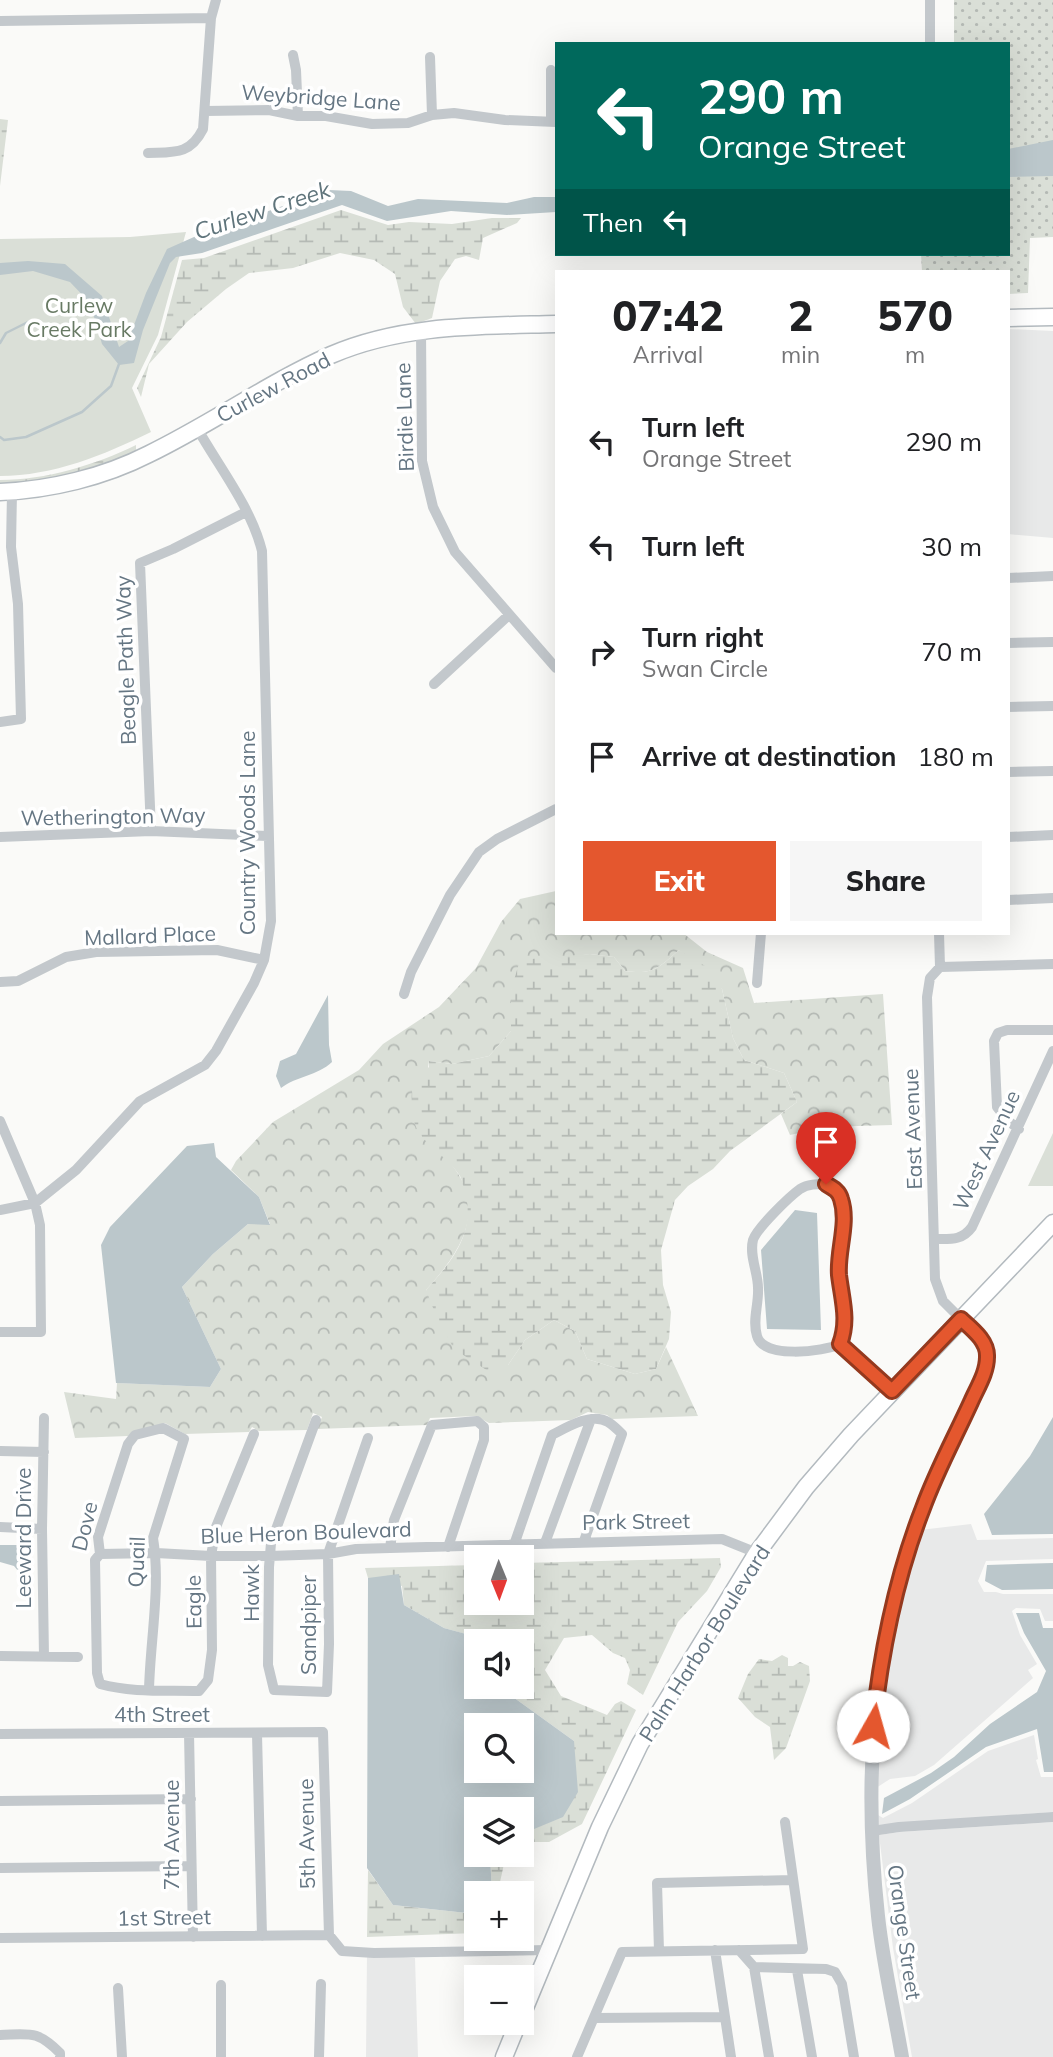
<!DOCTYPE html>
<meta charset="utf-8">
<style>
:root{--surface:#fff;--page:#f6f6f6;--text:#202124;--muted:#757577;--accent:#e4572e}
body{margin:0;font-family:Mulish,sans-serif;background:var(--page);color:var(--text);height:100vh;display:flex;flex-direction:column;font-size:26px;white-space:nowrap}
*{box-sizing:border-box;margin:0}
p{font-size:23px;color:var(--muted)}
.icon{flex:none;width:38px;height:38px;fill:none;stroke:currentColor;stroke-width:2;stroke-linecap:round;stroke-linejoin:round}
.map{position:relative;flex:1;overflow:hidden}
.side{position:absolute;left:555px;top:270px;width:455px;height:665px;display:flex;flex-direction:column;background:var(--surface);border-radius:0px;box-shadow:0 7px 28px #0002}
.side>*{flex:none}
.hud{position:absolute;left:555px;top:42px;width:455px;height:214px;border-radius:0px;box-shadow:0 7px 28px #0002;background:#00695c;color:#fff;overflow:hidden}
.needle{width:46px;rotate:179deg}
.buttons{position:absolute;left:464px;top:1545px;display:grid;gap:14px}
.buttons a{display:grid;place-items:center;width:70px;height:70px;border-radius:0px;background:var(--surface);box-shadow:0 7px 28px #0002;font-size:35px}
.pin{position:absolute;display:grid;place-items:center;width:60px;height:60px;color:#fff;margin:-72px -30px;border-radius:50% 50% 50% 0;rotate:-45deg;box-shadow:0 0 7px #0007}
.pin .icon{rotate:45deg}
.me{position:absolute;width:77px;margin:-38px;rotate:7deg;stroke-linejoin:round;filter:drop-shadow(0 0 5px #0008)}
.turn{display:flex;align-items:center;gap:24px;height:147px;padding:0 28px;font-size:32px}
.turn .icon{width:91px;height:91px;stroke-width:2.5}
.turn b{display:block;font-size:49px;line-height:60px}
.then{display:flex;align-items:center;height:66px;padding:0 28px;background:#0003;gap:14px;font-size:26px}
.eta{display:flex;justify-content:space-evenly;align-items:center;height:119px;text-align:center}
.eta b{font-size:42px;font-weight:800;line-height:49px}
.primary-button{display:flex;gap:14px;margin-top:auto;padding:14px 28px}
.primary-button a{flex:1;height:80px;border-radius:0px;background:var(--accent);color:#fff;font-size:28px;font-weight:800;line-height:80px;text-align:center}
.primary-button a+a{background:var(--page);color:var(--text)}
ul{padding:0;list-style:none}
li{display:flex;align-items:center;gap:21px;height:105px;padding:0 28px}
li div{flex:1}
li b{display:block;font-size:26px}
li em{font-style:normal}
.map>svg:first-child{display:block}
.built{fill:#e8e9e9}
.grass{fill:url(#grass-dots)}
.forest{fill:url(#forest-crowns)}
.wetland{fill:url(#wetland-marsh)}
.green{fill:#dadfd7}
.water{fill:#bbc7cb;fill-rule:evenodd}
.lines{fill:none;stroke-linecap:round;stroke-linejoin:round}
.stream{stroke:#bbc7cb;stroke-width:2.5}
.secondary-casing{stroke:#b3babf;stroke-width:19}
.minor{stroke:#c3c8cc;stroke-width:10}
.tertiary{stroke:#c3c8cc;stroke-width:14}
.secondary{stroke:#fff;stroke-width:16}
.route-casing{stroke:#94391e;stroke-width:18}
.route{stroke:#e4572e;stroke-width:12}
.labels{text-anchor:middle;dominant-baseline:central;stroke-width:7;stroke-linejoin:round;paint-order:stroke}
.street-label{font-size:21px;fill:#657683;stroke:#fff}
.park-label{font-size:21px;fill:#687a64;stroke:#fff}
.water-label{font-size:23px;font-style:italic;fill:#60757c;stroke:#fff}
</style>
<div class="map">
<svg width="1053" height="2057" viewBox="0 0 1053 2057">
<defs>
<pattern id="grass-dots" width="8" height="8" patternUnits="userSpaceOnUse" patternTransform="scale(1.75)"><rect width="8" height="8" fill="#dadfd7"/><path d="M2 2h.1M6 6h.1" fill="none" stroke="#b4b9b4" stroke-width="1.8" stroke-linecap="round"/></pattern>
<pattern id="forest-crowns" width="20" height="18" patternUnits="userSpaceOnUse" patternTransform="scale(1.75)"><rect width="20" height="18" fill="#dadfd7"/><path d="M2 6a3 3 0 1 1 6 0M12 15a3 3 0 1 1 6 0" fill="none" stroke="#b4b9b4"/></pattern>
<pattern id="wetland-marsh" width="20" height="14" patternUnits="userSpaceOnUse" patternTransform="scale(1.75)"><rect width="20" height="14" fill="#dadfd7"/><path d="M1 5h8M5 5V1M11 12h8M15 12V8" fill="none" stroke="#b4b9b4"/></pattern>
</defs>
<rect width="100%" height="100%" fill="#fafaf8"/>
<path class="built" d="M1008,329L1053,331V538L1008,534Z
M971,1524L977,1540L1053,1538V1559L986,1561L978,1581L984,1592H996L1003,1594H1053V1621H1045L1040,1609L1016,1608L1012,1611L1020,1635L1037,1664L1028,1670L1033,1678L934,1765L915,1776L890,1779L876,1788L880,1702L901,1594L920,1530Z
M1034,1735L1038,1759L1036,1760L1041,1777H1053V1812L878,1825V1815L883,1818L912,1803L988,1751Z
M1053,1822V2057H912L893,1948L879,1835L900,1832Z
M367,1954L415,1958L418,2057H366Z"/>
<path class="grass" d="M954,0H1053V237L1030,238L1028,293L1008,294V271H922L921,254H1008V44H954Z"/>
<path class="forest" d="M556,891V933H683L707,952L743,968L754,1003L883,994L892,1125L826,1127L790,1135L781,1114L797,1102L784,1073L744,1060L733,1038L722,989L679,950C658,968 654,975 625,971L614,957L590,954L562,958L511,990V1031L489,1056L452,1064L429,1061L419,1132C433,1145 451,1160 460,1177C484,1220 454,1259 426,1290L508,1365L525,1340L554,1320L575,1331L587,1359L635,1374L656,1369L666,1347L698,1416L612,1419L607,1415L588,1412L571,1420L489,1423L476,1416L430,1418L427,1425L317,1429L322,1417L313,1413L307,1430L259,1431L252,1427L249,1432L185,1434L165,1423L128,1436L75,1438L64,1392L116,1399L117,1383L210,1387L221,1369L182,1287L213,1254L248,1224H270L259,1197L231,1170L236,1161L273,1122L359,1070L383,1044L439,1007L476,968L501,922L520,899Z"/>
<path class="wetland" d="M0,119L8,120L0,186Z
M341,210L388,225L409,222L452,224L492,218H521L517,223L483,238L479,260L466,256L455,259L440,281L432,318L416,324L403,307L395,274L374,260L340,253L293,268L249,273L226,289L187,322L149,364L141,397L137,388L161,337L182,260L204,258Z
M136,445V454L79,474L0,487V480C46,480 95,465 136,445Z
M679,950L710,969L722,989L733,1038L744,1060L784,1073L797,1102L730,1151L713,1169L688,1186L675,1200L661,1250L663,1285L671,1312L669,1339L656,1369L635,1374L587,1359L575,1331L554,1320L525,1340L508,1365L488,1371L454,1349L437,1318L426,1290C452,1261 476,1233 465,1191C463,1186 462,1180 460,1176C449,1159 430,1148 419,1133C410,1118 411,1097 413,1081L429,1067V1061L452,1064L489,1056L511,1031V990L520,960L590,954L614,957L625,971C654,975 658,968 679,950Z
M720,1558L721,1567L707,1591L678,1622L643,1695L627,1684L630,1670L625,1658L613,1653L592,1635L564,1638L545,1670L561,1696L607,1715L615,1704L621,1701L636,1710L582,1824L549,1842H527L522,1846V1834L525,1833L574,1741L513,1697L503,1687H522V1642L477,1641L476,1637L444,1628L404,1605L402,1586L368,1578L365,1568L476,1565V1603H522V1563Z
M782,1655L788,1658V1666H793L800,1662L809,1666L810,1681L786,1748L774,1760L770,1727L755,1717L738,1698L748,1674L759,1659L772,1661Z
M490,1855H506L500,1882L505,1893H492Z
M368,1870L393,1905L476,1914V1933L367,1937Z"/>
<path class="green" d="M186,232L158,335L132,388L151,432C104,455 53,476 0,476V239L130,237Z
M1053,1133V1186H1028Z"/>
<path class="water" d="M1053,140V176L1008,177V149Z
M329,190L351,191L388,206L418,199L507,203L534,197H556V212L507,215L451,211L387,221L342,205L202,253L176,257L170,263L143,330L134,363L119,365L102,344L90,303L70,282L33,271L0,275V263L28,261L65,264L102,296L119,347L128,341L146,293L167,249L194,237Z
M328,995L329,1045L332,1062C317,1076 297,1076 281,1088L276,1076L280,1061L296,1054Z
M214,1143L216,1157L259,1197L270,1225L248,1224L213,1254L182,1287L221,1369L210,1387L116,1383L101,1245L110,1227L187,1146Z
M795,1210L817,1213L821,1330L767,1329L761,1250Z
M1053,1417V1534L992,1535L984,1514L1030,1456Z
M0,1545H25L24,1578L14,1566L0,1562Z
M1053,1563V1589L1002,1590L985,1581L987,1565Z
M399,1574L404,1605L444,1628L477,1637L476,1687H503L513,1697L574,1741L578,1792L563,1817L522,1834V1810H476V1855H490L492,1893L476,1894V1914L393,1905L367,1868L368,1578ZM476,1726H522V1771H476Z
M1016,1613H1039L1043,1628H1053V1772H1044L1037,1729L986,1747L910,1799L882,1814L884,1798L931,1773L954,1757L990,1724L1037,1692L1046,1671L1024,1633Z"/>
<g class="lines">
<path class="stream" d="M0,343L6,333L28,322
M0,437L4,440L26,437L82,412L111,386L119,364"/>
<defs>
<path id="secondary" d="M1008,318L1053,317
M0,492C50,490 104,477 149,454C211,424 268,383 331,355C403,324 480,326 556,324
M522,2015L600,1827L640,1744L757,1553L806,1487L851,1435L1053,1223
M504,2057L518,2023"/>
</defs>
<use href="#secondary" class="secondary-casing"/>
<path class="minor" d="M0,21L211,18
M930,44V0
M293,55L296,70L298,116
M430,57L432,115
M206,111L269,110L298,116H326L372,124L408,123L432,115L454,113L505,120L556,122
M551,120V70
M148,153C174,152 190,155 203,129L211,18L216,0
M421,330L422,461L433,507L455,552L556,668
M1008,578L1053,576
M1008,643L1053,642
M434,684L509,615
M1008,707L1053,706
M0,722L21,719L18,604L11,547L12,492
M1008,772L1053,771
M151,831L140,563L173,549L246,512
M0,837L151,831L268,836
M1008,837L1053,835
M1008,900L1053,898
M939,933L940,967
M940,967L930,978L927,997L935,1279L943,1301L961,1319
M940,967L1053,964
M0,982L18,981L66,957L96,952L217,950L264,960
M757,983L761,933
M404,994L411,972L450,895L479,852L497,839L556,809
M0,1121L35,1203L40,1225L41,1332H0
M1019,1129L1008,1121L997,1107L994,1041L998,1033L1007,1030H1053
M826,1184L836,1190L842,1200L843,1233L839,1273L845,1300V1330L840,1344C823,1352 763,1359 757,1336C752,1320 759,1304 758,1288C758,1272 749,1256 753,1240C757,1228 789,1197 800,1189C808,1184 817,1184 826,1184Z
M0,1210L35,1203L76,1170L140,1101L205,1065L216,1051L254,983L264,960L271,921L262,551C251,507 219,467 197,428
M934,1239C950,1239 962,1241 972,1227L1053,1051
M840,1344L892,1391
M44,1418L42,1529L44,1657
M316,1420L271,1543L269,1567L268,1665L274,1690L327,1692L329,1644L328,1554L368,1438
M0,1451L44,1452
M0,1527L42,1529
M545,1543L591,1419
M514,1545L552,1435C567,1427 592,1412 608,1422C613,1425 618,1430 622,1434L584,1541
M390,1548L394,1520L432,1425L477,1421L484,1427V1440L448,1547
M100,1554L156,1553L211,1556H270L328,1554L356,1549L390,1548L722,1539L757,1553
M0,1656L78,1657
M149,1690C150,1642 161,1586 153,1538L184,1439L163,1428L135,1435L128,1444L98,1537L100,1554L95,1560L97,1673L100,1684C132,1693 167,1690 199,1691L208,1680L212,1650L211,1556L216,1527L254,1434
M189,1733L193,1937
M0,1734L323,1732L329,1935
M257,1734L262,1936
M0,1801L191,1799
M872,1831L899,1827L1053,1817
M0,1868L190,1866
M329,1935L342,1951L374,1953L548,1950
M0,1938L329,1935
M715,1950L731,2057
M739,1950L754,1967L826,1969L835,1972L842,1984L854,2057
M659,1951L657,1883L792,1880
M754,1967L769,2057
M797,1970L812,2057
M221,1985V2057
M118,1988L122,2057
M594,2018L725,2017
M0,2035C30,2034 37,2030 60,2053V2057
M319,2057L321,1984
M577,2057L622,1952L803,1949L785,1822"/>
<path class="tertiary" d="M902,2057C894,2010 883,1963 878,1916C863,1778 872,1637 923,1507C942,1460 970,1415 986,1367C990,1344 976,1334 961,1319"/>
<use href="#secondary" class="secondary"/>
</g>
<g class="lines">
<defs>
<path id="route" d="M826,1184C833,1188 839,1191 841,1199C849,1223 837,1251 839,1275C842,1300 849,1320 840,1344L892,1391L961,1319C972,1329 988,1341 987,1357C987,1373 977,1388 971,1402C955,1437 936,1472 923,1508C896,1577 881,1652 873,1726"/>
</defs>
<use href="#route" class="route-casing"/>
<use href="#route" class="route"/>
</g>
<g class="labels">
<g class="street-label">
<text transform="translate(321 97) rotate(4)">Weybridge Lane</text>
<text transform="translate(273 387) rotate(-28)">Curlew Road</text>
<text transform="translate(404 417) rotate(-92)">Birdie Lane</text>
<text transform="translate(125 660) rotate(-92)">Beagle Path Way</text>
<text transform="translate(113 816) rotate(-1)">Wetherington Way</text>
<text transform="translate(247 833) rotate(-90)">Country Woods Lane</text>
<text transform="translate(150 935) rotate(-2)">Mallard Place</text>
<text transform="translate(912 1129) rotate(-92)">East Avenue</text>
<text transform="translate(986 1150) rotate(-65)">West Avenue</text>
<text transform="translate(636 1521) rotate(-1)">Park Street</text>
<text transform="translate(84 1526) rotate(-76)">Dove</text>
<text transform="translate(306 1532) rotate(-2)">Blue Heron Boulevard</text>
<text transform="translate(23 1538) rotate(-90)">Leeward Drive</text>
<text transform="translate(136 1562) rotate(-88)">Quail</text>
<text transform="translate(251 1593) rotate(-90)">Hawk</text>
<text transform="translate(193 1602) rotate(-91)">Eagle</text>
<text transform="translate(308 1625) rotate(-90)">Sandpiper</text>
<text transform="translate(704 1643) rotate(-58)">Palm Harbor Boulevard</text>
<text x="162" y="1714">4th Street</text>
<text transform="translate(306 1834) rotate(-91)">5th Avenue</text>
<text transform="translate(171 1835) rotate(-90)">7th Avenue</text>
<text transform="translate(164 1917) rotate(-1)">1st Street</text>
<text transform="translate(905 1932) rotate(82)">Orange Street</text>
</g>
<g class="park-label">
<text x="79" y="305">Curlew<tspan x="79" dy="24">Creek Park</tspan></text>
</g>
<g class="water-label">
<text transform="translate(262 210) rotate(-18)">Curlew Creek</text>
</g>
</g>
</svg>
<div class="buttons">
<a><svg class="needle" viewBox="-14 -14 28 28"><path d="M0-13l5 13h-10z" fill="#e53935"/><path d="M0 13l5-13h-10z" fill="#757577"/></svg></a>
<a><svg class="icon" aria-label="sound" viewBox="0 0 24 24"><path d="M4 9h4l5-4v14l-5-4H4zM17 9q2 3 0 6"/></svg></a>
<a><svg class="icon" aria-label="search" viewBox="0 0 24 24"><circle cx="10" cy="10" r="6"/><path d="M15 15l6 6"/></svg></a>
<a><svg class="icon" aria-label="layers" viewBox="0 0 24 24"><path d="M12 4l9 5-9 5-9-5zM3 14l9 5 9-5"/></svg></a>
<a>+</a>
<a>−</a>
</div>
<div class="pin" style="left:826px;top:1184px;background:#d93025"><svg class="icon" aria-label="arrive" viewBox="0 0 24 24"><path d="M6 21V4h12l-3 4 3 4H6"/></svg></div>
<svg class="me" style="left:873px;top:1726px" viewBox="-20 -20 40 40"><circle r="19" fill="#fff"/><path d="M0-13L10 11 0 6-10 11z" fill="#e4572e"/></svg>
<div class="hud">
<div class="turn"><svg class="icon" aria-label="left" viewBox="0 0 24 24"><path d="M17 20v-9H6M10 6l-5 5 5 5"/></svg><div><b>290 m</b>Orange Street</div></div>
<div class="then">Then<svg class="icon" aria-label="left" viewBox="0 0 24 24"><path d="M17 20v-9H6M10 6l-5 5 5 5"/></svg></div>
</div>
<section class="side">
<div class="eta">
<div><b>07:42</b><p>Arrival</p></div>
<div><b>2</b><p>min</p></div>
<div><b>570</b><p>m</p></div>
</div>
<ul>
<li><svg class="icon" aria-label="left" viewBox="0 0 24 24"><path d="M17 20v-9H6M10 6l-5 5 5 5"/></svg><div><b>Turn left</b><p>Orange Street</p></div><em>290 m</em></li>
<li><svg class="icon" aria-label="left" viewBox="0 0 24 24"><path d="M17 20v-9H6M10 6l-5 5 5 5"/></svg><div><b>Turn left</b></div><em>30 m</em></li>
<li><svg class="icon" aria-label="right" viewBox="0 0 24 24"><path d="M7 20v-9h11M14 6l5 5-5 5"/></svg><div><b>Turn right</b><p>Swan Circle</p></div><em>70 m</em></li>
<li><svg class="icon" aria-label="arrive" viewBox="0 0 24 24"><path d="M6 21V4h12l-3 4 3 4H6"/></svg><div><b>Arrive at destination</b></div><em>180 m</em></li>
</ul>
<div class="primary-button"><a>Exit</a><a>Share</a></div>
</section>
</div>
